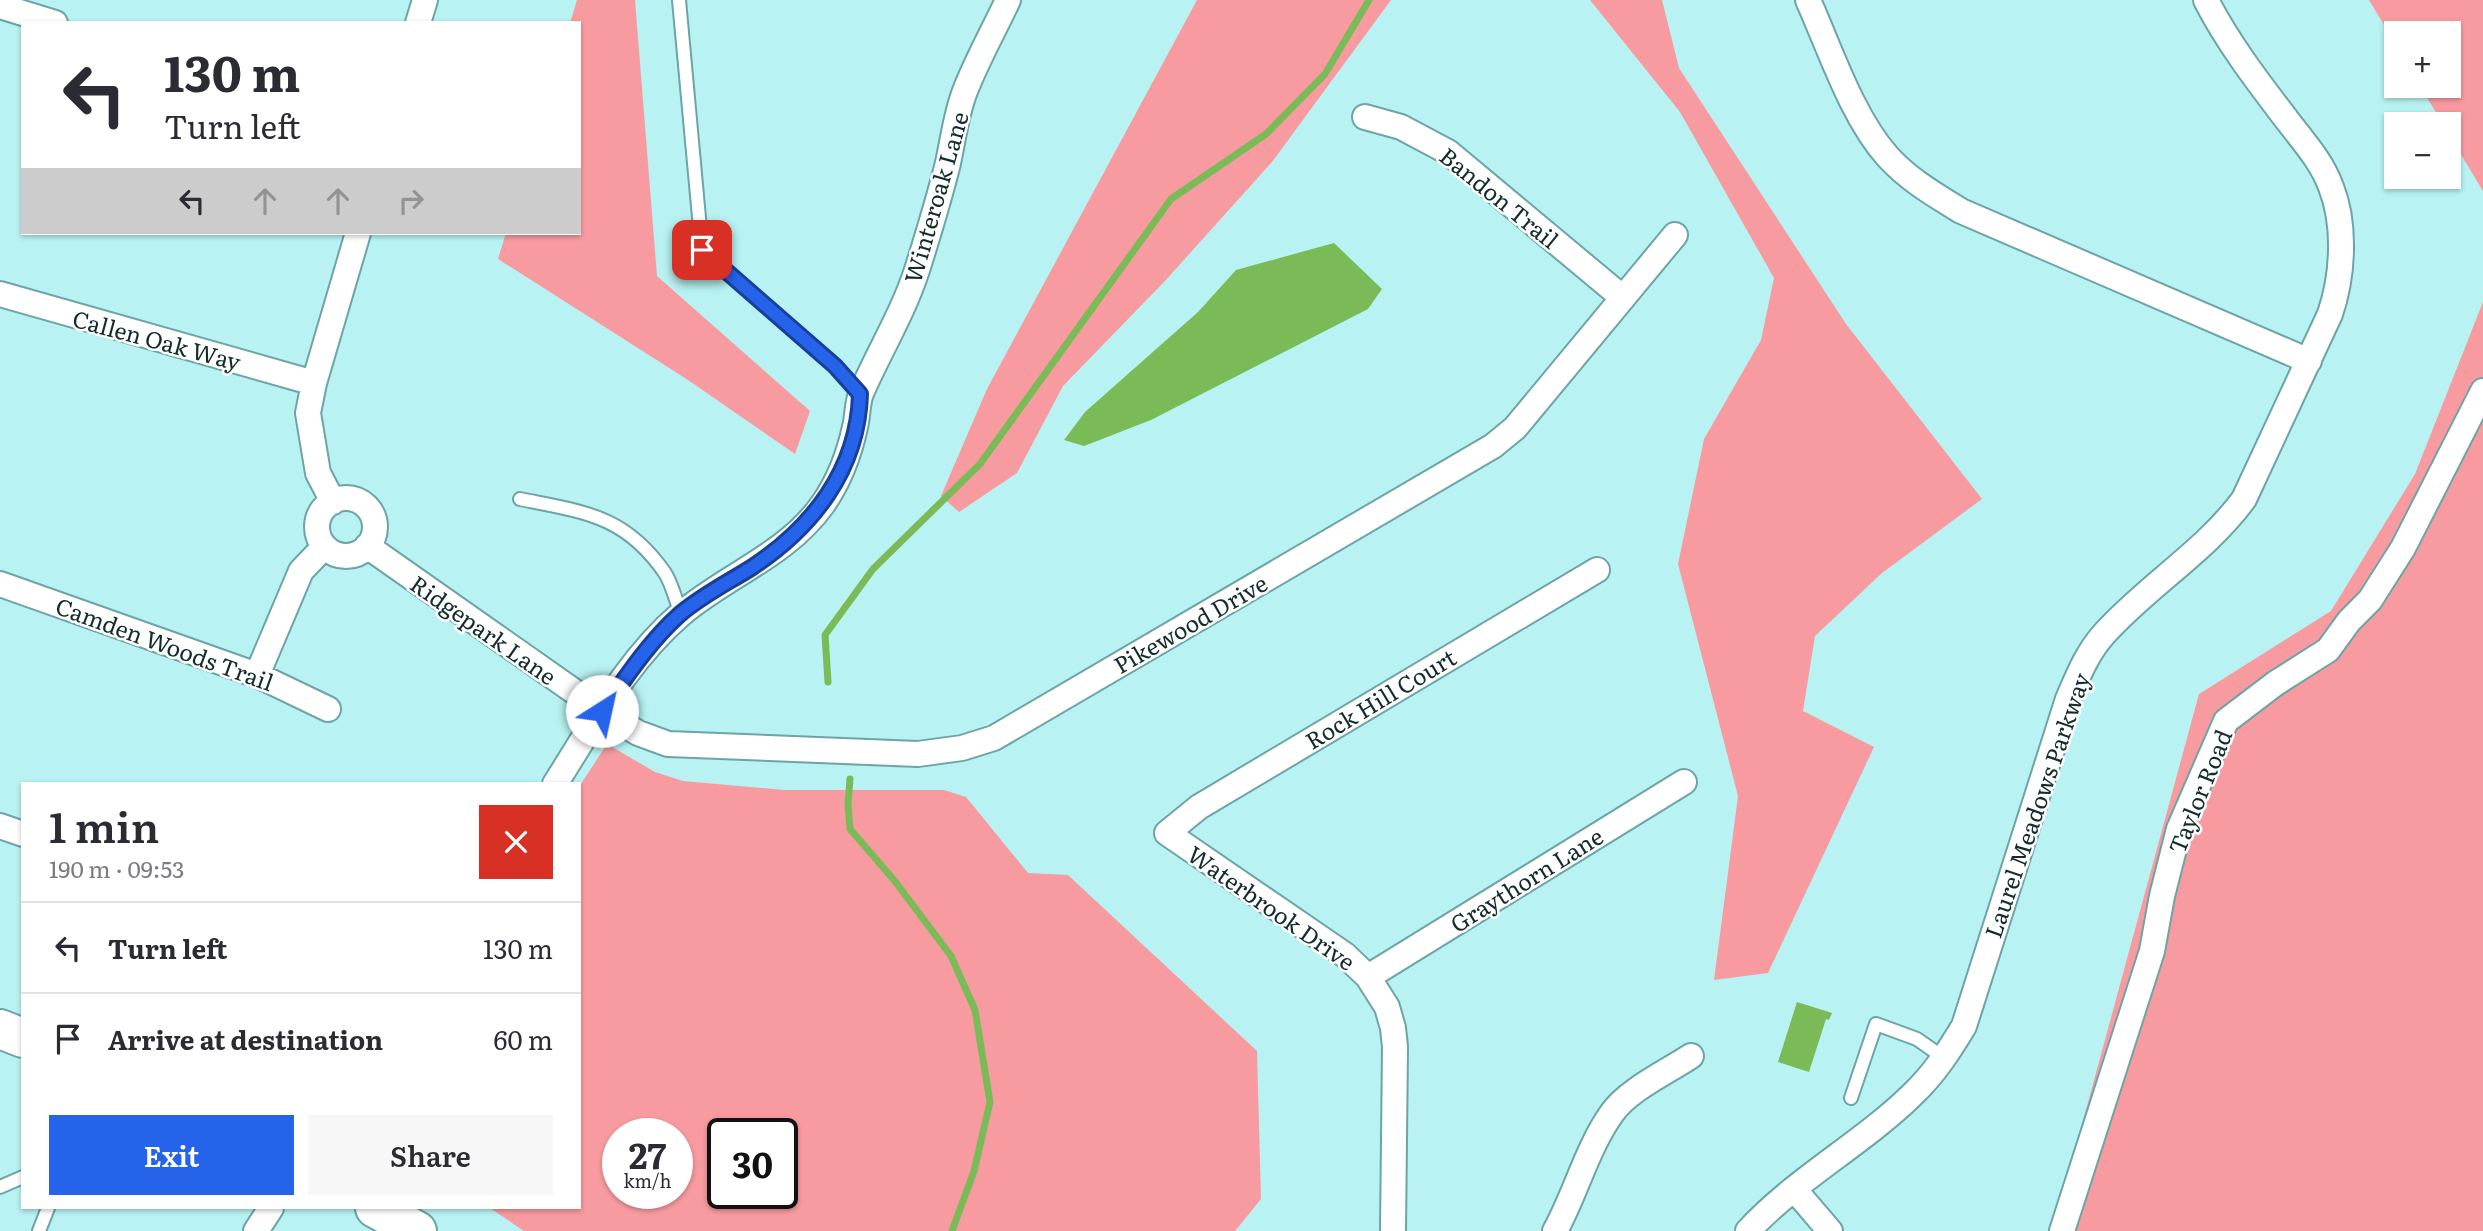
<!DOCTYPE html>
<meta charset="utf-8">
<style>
:root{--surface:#fff;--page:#f7f7f7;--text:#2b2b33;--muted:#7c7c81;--line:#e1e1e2;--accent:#2563eb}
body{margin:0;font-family:Literata,serif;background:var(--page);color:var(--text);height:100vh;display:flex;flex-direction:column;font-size:26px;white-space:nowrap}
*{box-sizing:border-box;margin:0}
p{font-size:23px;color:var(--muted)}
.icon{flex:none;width:38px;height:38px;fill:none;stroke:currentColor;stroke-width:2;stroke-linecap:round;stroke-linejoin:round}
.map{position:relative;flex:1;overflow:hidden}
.sheet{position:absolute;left:21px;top:782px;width:560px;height:427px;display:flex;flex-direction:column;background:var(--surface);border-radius:0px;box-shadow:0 2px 5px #0004}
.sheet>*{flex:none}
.guide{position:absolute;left:21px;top:21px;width:560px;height:214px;border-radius:0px;box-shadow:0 2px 5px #0004;background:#fff;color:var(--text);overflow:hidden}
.tools{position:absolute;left:2384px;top:21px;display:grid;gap:14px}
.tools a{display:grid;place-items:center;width:77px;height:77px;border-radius:0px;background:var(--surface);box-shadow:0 2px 5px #0004;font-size:35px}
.speed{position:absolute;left:602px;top:1118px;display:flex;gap:14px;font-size:35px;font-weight:700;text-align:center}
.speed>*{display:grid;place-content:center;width:91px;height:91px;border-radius:50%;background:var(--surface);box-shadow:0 2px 5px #0004;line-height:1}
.speed small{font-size:18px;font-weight:400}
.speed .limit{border:4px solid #111;border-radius:10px;background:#fff;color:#111}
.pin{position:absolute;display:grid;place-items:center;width:60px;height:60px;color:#fff;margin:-30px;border-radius:14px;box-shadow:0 4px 10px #0006}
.me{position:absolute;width:77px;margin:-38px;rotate:35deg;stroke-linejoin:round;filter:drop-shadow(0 0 5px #0008)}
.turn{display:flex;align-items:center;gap:24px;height:147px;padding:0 28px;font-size:32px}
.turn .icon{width:91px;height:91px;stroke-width:2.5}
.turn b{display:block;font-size:49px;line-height:60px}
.lanes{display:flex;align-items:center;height:66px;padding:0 28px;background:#0003;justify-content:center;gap:35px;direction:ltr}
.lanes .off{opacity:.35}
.round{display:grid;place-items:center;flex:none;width:74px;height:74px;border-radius:0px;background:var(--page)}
.overview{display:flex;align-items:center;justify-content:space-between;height:119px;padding:0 28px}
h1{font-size:42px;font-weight:600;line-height:52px}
.action{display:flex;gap:14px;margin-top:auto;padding:14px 28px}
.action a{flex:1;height:80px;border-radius:0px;background:var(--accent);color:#fff;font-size:28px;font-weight:600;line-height:80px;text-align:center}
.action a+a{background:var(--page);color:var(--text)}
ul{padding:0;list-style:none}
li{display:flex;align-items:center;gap:21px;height:91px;padding:0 28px;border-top:2px solid var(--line)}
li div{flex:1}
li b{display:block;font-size:26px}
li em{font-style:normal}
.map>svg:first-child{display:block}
.green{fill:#f89ba0;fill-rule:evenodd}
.water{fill:#7abb58}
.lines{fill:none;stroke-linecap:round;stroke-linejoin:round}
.stream{stroke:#7abb58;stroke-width:7}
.lane-casing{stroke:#6da4a5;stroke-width:16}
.street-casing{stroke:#6da4a5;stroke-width:28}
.primary-casing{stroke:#6da4a5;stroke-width:42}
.lane{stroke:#fff;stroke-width:12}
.street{stroke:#fff;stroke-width:24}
.primary{stroke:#fff;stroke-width:38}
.route-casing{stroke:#184099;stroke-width:18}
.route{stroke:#2563eb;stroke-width:12}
.labels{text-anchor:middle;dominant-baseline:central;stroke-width:5;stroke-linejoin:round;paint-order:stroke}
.street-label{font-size:23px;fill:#142c2c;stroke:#fff}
</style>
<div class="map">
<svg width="2483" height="1231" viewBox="0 0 2483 1231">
<rect width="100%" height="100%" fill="#b8f2f2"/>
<path class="green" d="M577,0H635L657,276L810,411L795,454L688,380L498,259L506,233H579V23H570Z
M1197,0H1391L1272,162L1164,282L1063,386L1017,473L959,512L941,496L987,389Z
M1590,0H1662L1679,68L1846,324L1982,499L1882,573L1815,636L1803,711L1874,747L1768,973L1714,980L1738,796L1678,564L1704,439L1761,340L1774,278L1680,112Z
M2369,0H2483V191L2448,133V124H2443L2420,86H2448V33H2396V45Z
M2483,302V1231H2053L2199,694L2331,611L2415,474Z
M607,744L655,772L683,781L785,790H944L966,797L1028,873L1068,875L1257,1051L1261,1199L1235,1231H524L490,1208H579V787ZM677,1134V1194H618V1134ZM782,1134V1194H723V1134Z"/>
<path class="water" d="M1334,243L1382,289L1368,309L1151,420L1084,446L1064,440L1085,412L1198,312L1236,270Z
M1797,1002L1832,1013L1829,1020L1826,1019L1809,1072L1778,1062Z"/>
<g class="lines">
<path class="stream" d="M828,682L825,635L873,569L980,464L1171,199L1266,134L1325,74L1369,0
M850,779L848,805L850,829L894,880L951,956L975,1010L990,1102L974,1171L952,1231"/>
<defs>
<path id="lane" d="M679,0L702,250L835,366L860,394
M520,499C584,512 625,515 665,573C672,584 676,601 681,614
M1851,1098L1876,1024L1917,1039L1944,1058
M0,1187L23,1177
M39,1231L48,1208"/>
<path id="street" d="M1808,0C1830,49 1852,117 1888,157C1909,180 1935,195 1961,211L2309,361
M0,6L55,23
M418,23L425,0
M1365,117L1401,127L1448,152L1623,298
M0,294L314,383
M317 527a29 29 0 1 1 58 0a29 29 0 1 1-58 0Z
M333,502L318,473L308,413L314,383L358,233
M367,546L602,711L638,733L668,744L918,754L962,748L994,738L1493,446L1515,428L1675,235
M0,584L257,675L328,709
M257,675L301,571L324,547
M555,784C592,726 628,659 681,614C727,575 787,555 823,504C839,481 849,455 855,427C858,416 857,401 862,391C880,350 903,313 917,270C928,235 939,199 948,163C953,140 956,114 965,91C977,60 994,30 1008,0
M0,826L23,834
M1368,977L1684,782
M1794,1189L1830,1231
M256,1231L271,1208
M1393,1231L1395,1047L1393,1028L1387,1007L1368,977L1345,955L1167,833L1199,807L1597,570
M1555,1231C1576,1193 1587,1148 1612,1113C1628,1090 1667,1072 1691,1056
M1748,1231C1797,1178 1862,1144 1913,1094C1934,1074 1949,1051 1964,1026L2068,699C2078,676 2087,653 2104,634C2148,585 2205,552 2244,499L2330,314C2343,276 2346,225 2331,187C2322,162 2304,142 2287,120C2258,82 2228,43 2206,0
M2062,1231L2152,951L2162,896L2179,829L2226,721L2276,683L2328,650L2349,621L2370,600L2403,548L2483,391"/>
<path id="primary" d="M0,1029L23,1038
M375,1208L417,1231"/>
</defs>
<use href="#lane" class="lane-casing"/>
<use href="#street" class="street-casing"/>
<use href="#primary" class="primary-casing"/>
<use href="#lane" class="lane"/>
<use href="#street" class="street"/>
<use href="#primary" class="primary"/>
</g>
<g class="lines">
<defs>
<path id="route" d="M602,711C626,677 649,642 679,615C701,596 727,583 751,568C812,528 858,470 860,394L835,366L702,250"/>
</defs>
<use href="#route" class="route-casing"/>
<use href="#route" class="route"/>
</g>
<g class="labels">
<g class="street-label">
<text transform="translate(935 197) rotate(-74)">Winteroak Lane</text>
<text transform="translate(1500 197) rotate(39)">Bandon Trail</text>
<text transform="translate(157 339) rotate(15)">Callen Oak Way</text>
<text transform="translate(1190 623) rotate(-30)">Pikewood Drive</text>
<text transform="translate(484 629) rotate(35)">Ridgepark Lane</text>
<text transform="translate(165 643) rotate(20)">Camden Woods Trail</text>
<text transform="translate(1380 698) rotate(-31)">Rock Hill Court</text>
<text transform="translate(2199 791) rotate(-68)">Taylor Road</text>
<text transform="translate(2036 805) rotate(-71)">Laurel Meadows Parkway</text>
<text transform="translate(1526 879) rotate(-32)">Graythorn Lane</text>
<text transform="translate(1272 907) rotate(35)">Waterbrook Drive</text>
</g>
</g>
</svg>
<div class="tools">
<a>+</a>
<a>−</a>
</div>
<div class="speed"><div>27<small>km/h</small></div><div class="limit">30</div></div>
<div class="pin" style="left:702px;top:250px;background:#d93025"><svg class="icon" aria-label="arrive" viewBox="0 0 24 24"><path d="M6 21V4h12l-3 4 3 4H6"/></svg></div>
<svg class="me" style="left:602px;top:711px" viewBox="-20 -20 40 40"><circle r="19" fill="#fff"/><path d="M0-13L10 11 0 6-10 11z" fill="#2563eb"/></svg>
<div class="guide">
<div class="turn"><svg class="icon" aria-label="left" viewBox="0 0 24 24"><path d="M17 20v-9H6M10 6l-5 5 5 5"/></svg><div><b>130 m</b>Turn left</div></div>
<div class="lanes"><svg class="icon" aria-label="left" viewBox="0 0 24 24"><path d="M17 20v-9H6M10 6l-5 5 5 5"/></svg><svg class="icon off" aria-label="ahead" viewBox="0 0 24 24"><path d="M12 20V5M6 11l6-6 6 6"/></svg><svg class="icon off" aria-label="ahead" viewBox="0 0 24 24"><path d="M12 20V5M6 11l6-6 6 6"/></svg><svg class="icon off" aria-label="right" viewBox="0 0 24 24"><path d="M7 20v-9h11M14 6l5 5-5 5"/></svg></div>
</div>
<section class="sheet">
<div class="overview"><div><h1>1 min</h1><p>190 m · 09:53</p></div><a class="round" style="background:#d93025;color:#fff"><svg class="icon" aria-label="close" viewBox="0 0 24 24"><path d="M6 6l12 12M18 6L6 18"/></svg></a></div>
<ul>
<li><svg class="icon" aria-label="left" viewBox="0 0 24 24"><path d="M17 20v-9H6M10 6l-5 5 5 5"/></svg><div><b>Turn left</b></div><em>130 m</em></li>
<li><svg class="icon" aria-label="arrive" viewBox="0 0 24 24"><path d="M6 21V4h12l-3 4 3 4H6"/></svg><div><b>Arrive at destination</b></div><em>60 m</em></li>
</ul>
<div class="action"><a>Exit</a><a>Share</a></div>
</section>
</div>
